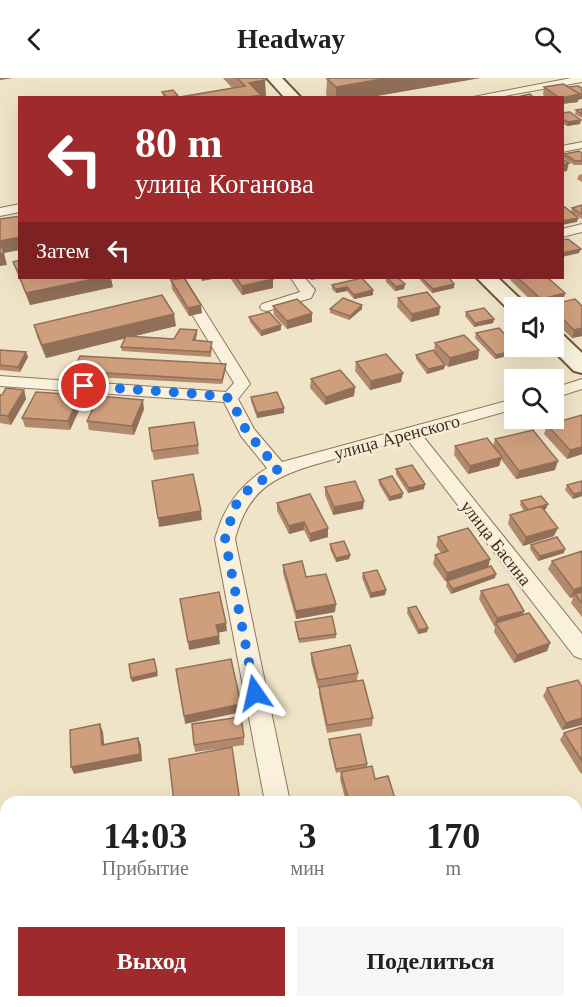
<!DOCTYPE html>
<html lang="ru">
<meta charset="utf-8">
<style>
:root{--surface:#fff;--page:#f6f6f6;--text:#202124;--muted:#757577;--accent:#9e2a2b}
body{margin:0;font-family:"Times New Roman",serif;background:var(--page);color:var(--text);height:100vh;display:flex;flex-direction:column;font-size:22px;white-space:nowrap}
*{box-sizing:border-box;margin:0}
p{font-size:20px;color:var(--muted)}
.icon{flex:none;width:33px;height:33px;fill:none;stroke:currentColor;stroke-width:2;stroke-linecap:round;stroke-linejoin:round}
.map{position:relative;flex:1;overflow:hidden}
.sheet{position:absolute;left:0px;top:718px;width:582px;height:212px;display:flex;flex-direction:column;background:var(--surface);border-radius:18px 18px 0 0;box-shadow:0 6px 24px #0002}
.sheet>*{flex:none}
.hud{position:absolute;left:18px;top:18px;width:546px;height:183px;border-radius:0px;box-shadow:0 6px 24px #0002;background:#9e2a2b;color:#fff;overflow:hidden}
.fabs{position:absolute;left:504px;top:219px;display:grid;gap:12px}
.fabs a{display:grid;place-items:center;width:60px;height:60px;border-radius:0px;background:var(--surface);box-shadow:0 6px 24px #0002;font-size:30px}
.pin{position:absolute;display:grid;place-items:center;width:51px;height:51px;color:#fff;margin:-26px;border:3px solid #fff;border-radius:50%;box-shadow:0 2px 6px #0007}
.me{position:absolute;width:66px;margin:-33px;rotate:349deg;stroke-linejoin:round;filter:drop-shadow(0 0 4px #0008)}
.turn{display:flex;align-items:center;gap:21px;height:126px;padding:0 18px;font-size:27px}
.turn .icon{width:78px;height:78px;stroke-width:2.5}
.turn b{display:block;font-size:42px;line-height:51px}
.then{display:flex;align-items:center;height:57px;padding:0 18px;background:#0003;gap:12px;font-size:22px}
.eta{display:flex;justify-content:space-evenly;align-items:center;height:102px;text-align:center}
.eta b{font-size:36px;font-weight:800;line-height:42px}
.cta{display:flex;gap:12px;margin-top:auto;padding:12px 18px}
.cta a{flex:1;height:69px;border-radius:0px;background:var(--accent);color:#fff;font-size:24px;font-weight:800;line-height:69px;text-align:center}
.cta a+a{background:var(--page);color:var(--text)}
header{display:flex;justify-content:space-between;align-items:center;height:78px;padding:0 18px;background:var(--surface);font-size:27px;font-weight:800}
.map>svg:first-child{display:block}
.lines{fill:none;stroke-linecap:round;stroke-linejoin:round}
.minor-casing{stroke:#8d765c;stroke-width:2}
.secondary-casing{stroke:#6f573f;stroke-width:4}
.minor{fill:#faf1dc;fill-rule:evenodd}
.secondary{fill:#faf1dc;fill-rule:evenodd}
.wall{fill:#b2896c}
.shaded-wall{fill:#916f58}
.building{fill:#cf9f7d;stroke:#916f58;stroke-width:1.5}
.route{stroke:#1a73e8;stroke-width:10;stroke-dasharray:0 18}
.labels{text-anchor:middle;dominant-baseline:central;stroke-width:4.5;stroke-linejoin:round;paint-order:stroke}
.street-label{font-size:18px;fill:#3d2e20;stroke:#f7eed8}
</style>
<header><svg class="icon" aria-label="back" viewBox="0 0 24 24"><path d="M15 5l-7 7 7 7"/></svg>Headway<svg class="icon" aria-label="search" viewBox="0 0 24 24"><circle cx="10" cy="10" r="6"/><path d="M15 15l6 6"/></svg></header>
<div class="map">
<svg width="582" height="929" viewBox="0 0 582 929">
<rect width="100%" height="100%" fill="#f0e4c8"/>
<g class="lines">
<defs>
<path id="minor" d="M571,0H582V4L493,20H468Z
M582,64V70L562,74V68Z
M20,126V134L0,138V130Z
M582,146V154L562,159V151Z
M170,200H184L246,299L250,306L238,321L254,351L282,384L514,321V331L422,357L582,556V581L574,578L407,361C382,368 356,375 331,382C281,396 249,406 235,461L290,724H265L215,461C224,429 239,408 267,390L241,358L224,324L0,308V298L226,314L234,305Z
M291,200H305L315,212L311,220L267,233L262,232L260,229L262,226L300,214Z
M582,301V311L554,320V310Z
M309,924H339L340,929H310Z"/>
<path id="secondary" d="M267,0H282L301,20H285Z
M477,200H498L530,230H514L512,235Z
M554,254L562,256L582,275V295L574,293L549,268H554Z"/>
</defs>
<use href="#minor" class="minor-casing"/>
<use href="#secondary" class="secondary-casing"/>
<use href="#minor" class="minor"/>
<use href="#secondary" class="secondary"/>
</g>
<path class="wall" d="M223,0H263L266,18L261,20H164L163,18L162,14L178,18V19L232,10Z
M480,0L365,20H329L326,17L327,1Z
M544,9L578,22V24L562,26V20H547L543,17Z
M582,31V40L575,36L576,32Z
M562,35L580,46L567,48L562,45Z
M582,75V87H574L563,80L564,76Z
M582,96V104L577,101L579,97Z
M582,127V141L575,137L577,144L571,134L572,130Z
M13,184L113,209L30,227L17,195Z
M230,200H272L273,210L242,217Z
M362,200L373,217L354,221L347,213L336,215L332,211V207Z
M386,200L404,211L395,213L386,204Z
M420,200H449L454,210L432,215L420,202Z
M511,200H548L565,215L563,224L538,229L510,202Z
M171,202L202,235L189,238L172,211Z
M398,220L440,229L439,237L411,244L397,229Z
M362,227V231L349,242L330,235V231Z
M549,227L582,228V258L572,260L554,243V230H548Z
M273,228L312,235V244L287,251L274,237Z
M466,234L494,241L493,245L474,249L465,238Z
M249,239L281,247V252L261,258L250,244Z
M34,247L176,248L134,258L174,261L197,252V256L195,263L212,268L211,279L122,273L121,269L125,260L46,280L37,259Z
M476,255L520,271L519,275L495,281L475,260Z
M435,265L479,272L478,281L448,289L435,275L445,287L444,291L427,296L416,281V277L434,273Z
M0,272L26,274L28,279L20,294L0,292Z
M356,284L401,304L370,312L355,293Z
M226,290L222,306L75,298L73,293Z
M311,301L355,309L354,318L325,327L310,310Z
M24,312L26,321L11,347L0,345V317Z
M80,317L82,326L70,352L25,349L22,340Z
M251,319L284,330V335L257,340L251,323Z
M144,331L134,357L89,352L87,343Z
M582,337V376L567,381L544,356L547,347Z
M495,361L555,392L516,401L501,381L499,388L468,396L454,377L455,368H493Z
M198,367L199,376L154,382L152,373Z
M396,391L424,411L408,415L396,396Z
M379,402L402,420L389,423L379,406Z
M582,403V418L573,421L565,412L567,407Z
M325,409L363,431L333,437L325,417Z
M521,423L546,431L543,432L554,458L523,468L508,446L510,437L524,433L520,427Z
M277,425L328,459L310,464L304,452L289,456L277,433Z
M438,459L490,481L488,489L495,500L451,516L446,508L447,503L453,501L445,503L433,486L435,477L441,475L436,468Z
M330,466L350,477L349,481L336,484L330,471Z
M531,467L564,475L538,483L530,471Z
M582,473V539L571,525L573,519L570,520L548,491L552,483Z
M283,487L306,499L335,534L296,541L283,495Z
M363,495L386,512L385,517L370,520L362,500Z
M481,513L524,533L523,537L550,565L547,573L514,585L494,554L495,548H494L479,521Z
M408,530L427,554L418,556L407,535Z
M295,544L336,556V560L299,565L295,548Z
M311,575L358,595L357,603L373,640L372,648L327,655L319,616V610H318L311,583Z
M547,610L582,647L562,652L543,618Z
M582,649V695L581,696L560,662L564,655Z
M244,659V667L195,674L194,667Z
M329,661L367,686V689L375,701L396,724H346L340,701L341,694L343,693L336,695L329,665Z
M6,803V826L0,827V804Z
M402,924H456L457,929H404Z"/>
<path class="shaded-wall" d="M0,0H13L0,2Z
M388,0H480L365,20H336V9Z
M265,2L266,18L261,20H243L249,5Z
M580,16L582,17V21L578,22V24L562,26V20Z
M581,42L580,46L567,48L568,44Z
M569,85L567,93L562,94V87Z
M578,140L577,144L562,147V143Z
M20,159V172L4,175L7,187L0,188V163Z
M581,171L579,175L562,179V175Z
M98,200H111L113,209L30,227L26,215Z
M201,200H218L202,203Z
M311,200H323L311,202Z
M273,201V210L242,217V208Z
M405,206L404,211L395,213L396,209Z
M454,206V210L432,215L433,211Z
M347,209V213L336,215V211Z
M373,212V217L354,221V217Z
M565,215L563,224L538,229L541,221Z
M201,227L202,235L189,238L188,230Z
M362,227V231L349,242L350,238Z
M440,229L439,237L411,244L412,236Z
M312,235V244L287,251V243Z
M174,236L176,248L46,280L42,267Z
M494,241L493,245L474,249L475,245Z
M281,247V252L261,258V253Z
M582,250V258L572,260L574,252Z
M197,252V256L194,267L193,262Z
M520,271L519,275L495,281L496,277Z
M479,272L478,281L448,289L450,280Z
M26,274L28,279L20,294L18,289Z
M226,286V290L222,306V302Z
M445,287L444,291L427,296L428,291Z
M403,295L401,304L370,312L371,303Z
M355,309L354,318L325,327L326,319Z
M24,312L26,321L11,347L8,338Z
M80,317L82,326L70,352L68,343Z
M143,322L144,331L134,357L132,348Z
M284,330V335L257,340V335Z
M582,369V376L567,381L570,372Z
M502,379L499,388L468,396L470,388Z
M558,383L555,392L516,401L519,393Z
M425,406L424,411L408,415L409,410Z
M582,414V418L573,421L574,416Z
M403,415L402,420L389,423L390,419Z
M364,423L363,431L333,437L334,429Z
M548,426L546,431L527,436L528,432Z
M201,433L202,442L159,449L158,440Z
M304,444V452L289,456V448Z
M328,450V459L310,464V456Z
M558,450L554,458L523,468L526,459Z
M565,471L564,475L538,483L540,478Z
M350,477L349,481L336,484V480Z
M490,481L488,490L445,503L447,495Z
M496,496L495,500L451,516L453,511Z
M582,509V517L575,516L573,519L570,520L574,512Z
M386,512L385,517L370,520L371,515Z
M336,526L335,534L296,541V533Z
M524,533L521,542L496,545L495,548H494L497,540Z
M226,545L227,553L217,555L216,547Z
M428,550L427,554L418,556L419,552Z
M219,558L220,566L189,572L188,564Z
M550,565L547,573L514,585L517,577Z
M154,581L158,598L132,604L131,600Z
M241,626L242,634L185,646L184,638Z
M582,640V647L562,652L566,645Z
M100,646L103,654L105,674L102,667Z
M138,660L141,667L142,683L74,696L71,689Z"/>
<path class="building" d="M237,0H263L265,2L249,5L261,17L243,20H174L245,8Z
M332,0H388L336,9L327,1Z
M563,6L580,16L560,20L544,9Z
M578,8L582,10V17L579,18L580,16L568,9Z
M173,12L178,18L167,19L162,14Z
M530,16L534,20H519L517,19Z
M582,31V36L576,32Z
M570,34L581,42L568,44L562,41V35Z
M579,73L582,75V83H575L564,76Z
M562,81L569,85L562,87Z
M582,127V136L572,130Z
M562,129H565L578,140L562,143Z
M20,138V159L0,163V141Z
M568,161L581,171L562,175V162Z
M0,165L4,175L0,176Z
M20,182V198L13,184Z
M20,200H98L26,215Z
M184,200L201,227L188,230L171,202Z
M236,200H272L273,201L242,208Z
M362,200L373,212L354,217L347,209L336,211L332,207Z
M387,200H398L405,206L396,209Z
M422,200H449L454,206L433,211Z
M518,200H548L565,215L541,221Z
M427,214L440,229L412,236L398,220Z
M162,217L174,236L42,267L34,247Z
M343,220L362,227L350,238L330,231Z
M297,221L312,235L287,243L273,228Z
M575,221L582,228V250L574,252L554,232V230H551L549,227Z
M484,230L494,241L475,245L466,234Z
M269,234L281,247L261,253L249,239Z
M499,250L514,266V268H517L520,271L496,277L476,255Z
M180,251L197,252L193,262L212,264L210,274L121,269L126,258L174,261Z
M464,257L479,272L450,280L435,265Z
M0,272L26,274L18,289L0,287Z
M433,272L445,287L428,291L416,277Z
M386,276L403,295L371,303L356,284Z
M80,278L226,286L222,302L73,293Z
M340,292L355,309L326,319L311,301Z
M6,310L24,312L8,338L0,337V317H2Z
M36,314L80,317L68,343L22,340Z
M277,314L284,330L257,335L251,319Z
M99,318L143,322L132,348L87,343Z
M582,337V369L570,372L547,347Z
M194,344L198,367L152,373L149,350Z
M533,352L558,383L519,393L495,361Z
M487,360L502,379L470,388L455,368Z
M412,387L425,406L409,410L396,391Z
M193,396L201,433L158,440L152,403Z
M392,398L403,415L390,419L379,402Z
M355,403L364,423L334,429L325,409Z
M582,403V414L574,416L567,407Z
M310,416L328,450L310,456L304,444L289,448L277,425Z
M541,418L548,426L528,432L521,423Z
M541,428L558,450L526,459L510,437Z
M468,450L490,481L447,495L435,477L448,473L438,459Z
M557,459L565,471L540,478L531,467Z
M344,463L350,477L336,480L330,466Z
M582,473V509L574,512L552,483Z
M302,483L306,499L326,496L336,526L296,533L283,487Z
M491,488L496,496L453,511L447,503Z
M377,492L386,512L371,515L363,495Z
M508,506L524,533L497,540L481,513Z
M219,514L226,545L216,547L219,558L188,564L180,521Z
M582,514V525L575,516Z
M416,528L428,550L419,552L408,530Z
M529,535L550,565L517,577L496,545Z
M332,538L336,556L299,561L295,544Z
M350,567L358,595L318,602L311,575Z
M154,581L157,594L131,600L129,586Z
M231,581L241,626L184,638L176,591Z
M363,602L373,640L327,647L319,609Z
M578,602L582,609V640L566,645L547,610Z
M241,639L244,659L194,667L192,646Z
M100,646L102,667L138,660L140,676L71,689L70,652Z
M582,649V683L564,655Z
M360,656L367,686L336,691L329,661Z
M232,669L240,724H174L169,681Z
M372,688L375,701L388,698L396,724H349L341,694Z
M6,803V822L0,824V804Z
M195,924H291L292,929H195Z
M406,924H456L457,929H407Z
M464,924H490L491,929H466Z"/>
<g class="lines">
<path class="route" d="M84,308L200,316L230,320L247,354L278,391L247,413L235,428L225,461L255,615"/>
</g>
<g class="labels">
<g class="street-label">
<text transform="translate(397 359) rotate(-15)">улица Аренского</text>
<text transform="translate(496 465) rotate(52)">улица Басина</text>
</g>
</g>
</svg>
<div class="fabs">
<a><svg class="icon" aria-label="sound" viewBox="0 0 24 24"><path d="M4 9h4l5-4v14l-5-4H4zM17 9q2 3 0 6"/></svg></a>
<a><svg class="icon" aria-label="search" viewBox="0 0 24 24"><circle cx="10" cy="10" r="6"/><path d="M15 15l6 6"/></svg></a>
</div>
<div class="pin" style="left:84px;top:308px;background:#d93025"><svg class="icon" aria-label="arrive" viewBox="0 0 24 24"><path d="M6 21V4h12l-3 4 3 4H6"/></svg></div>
<svg class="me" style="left:255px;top:615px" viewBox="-20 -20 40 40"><path d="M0-17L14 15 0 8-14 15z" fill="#1a73e8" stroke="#fff" stroke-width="4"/></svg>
<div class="hud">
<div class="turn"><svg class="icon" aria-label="left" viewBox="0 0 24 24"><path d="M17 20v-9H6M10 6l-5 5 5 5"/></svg><div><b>80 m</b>улица Коганова</div></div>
<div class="then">Затем<svg class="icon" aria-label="left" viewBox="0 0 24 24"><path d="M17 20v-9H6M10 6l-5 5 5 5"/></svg></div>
</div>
<section class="sheet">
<div class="eta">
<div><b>14:03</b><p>Прибытие</p></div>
<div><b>3</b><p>мин</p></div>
<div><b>170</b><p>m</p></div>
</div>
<div class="cta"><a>Выход</a><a>Поделиться</a></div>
</section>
</div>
